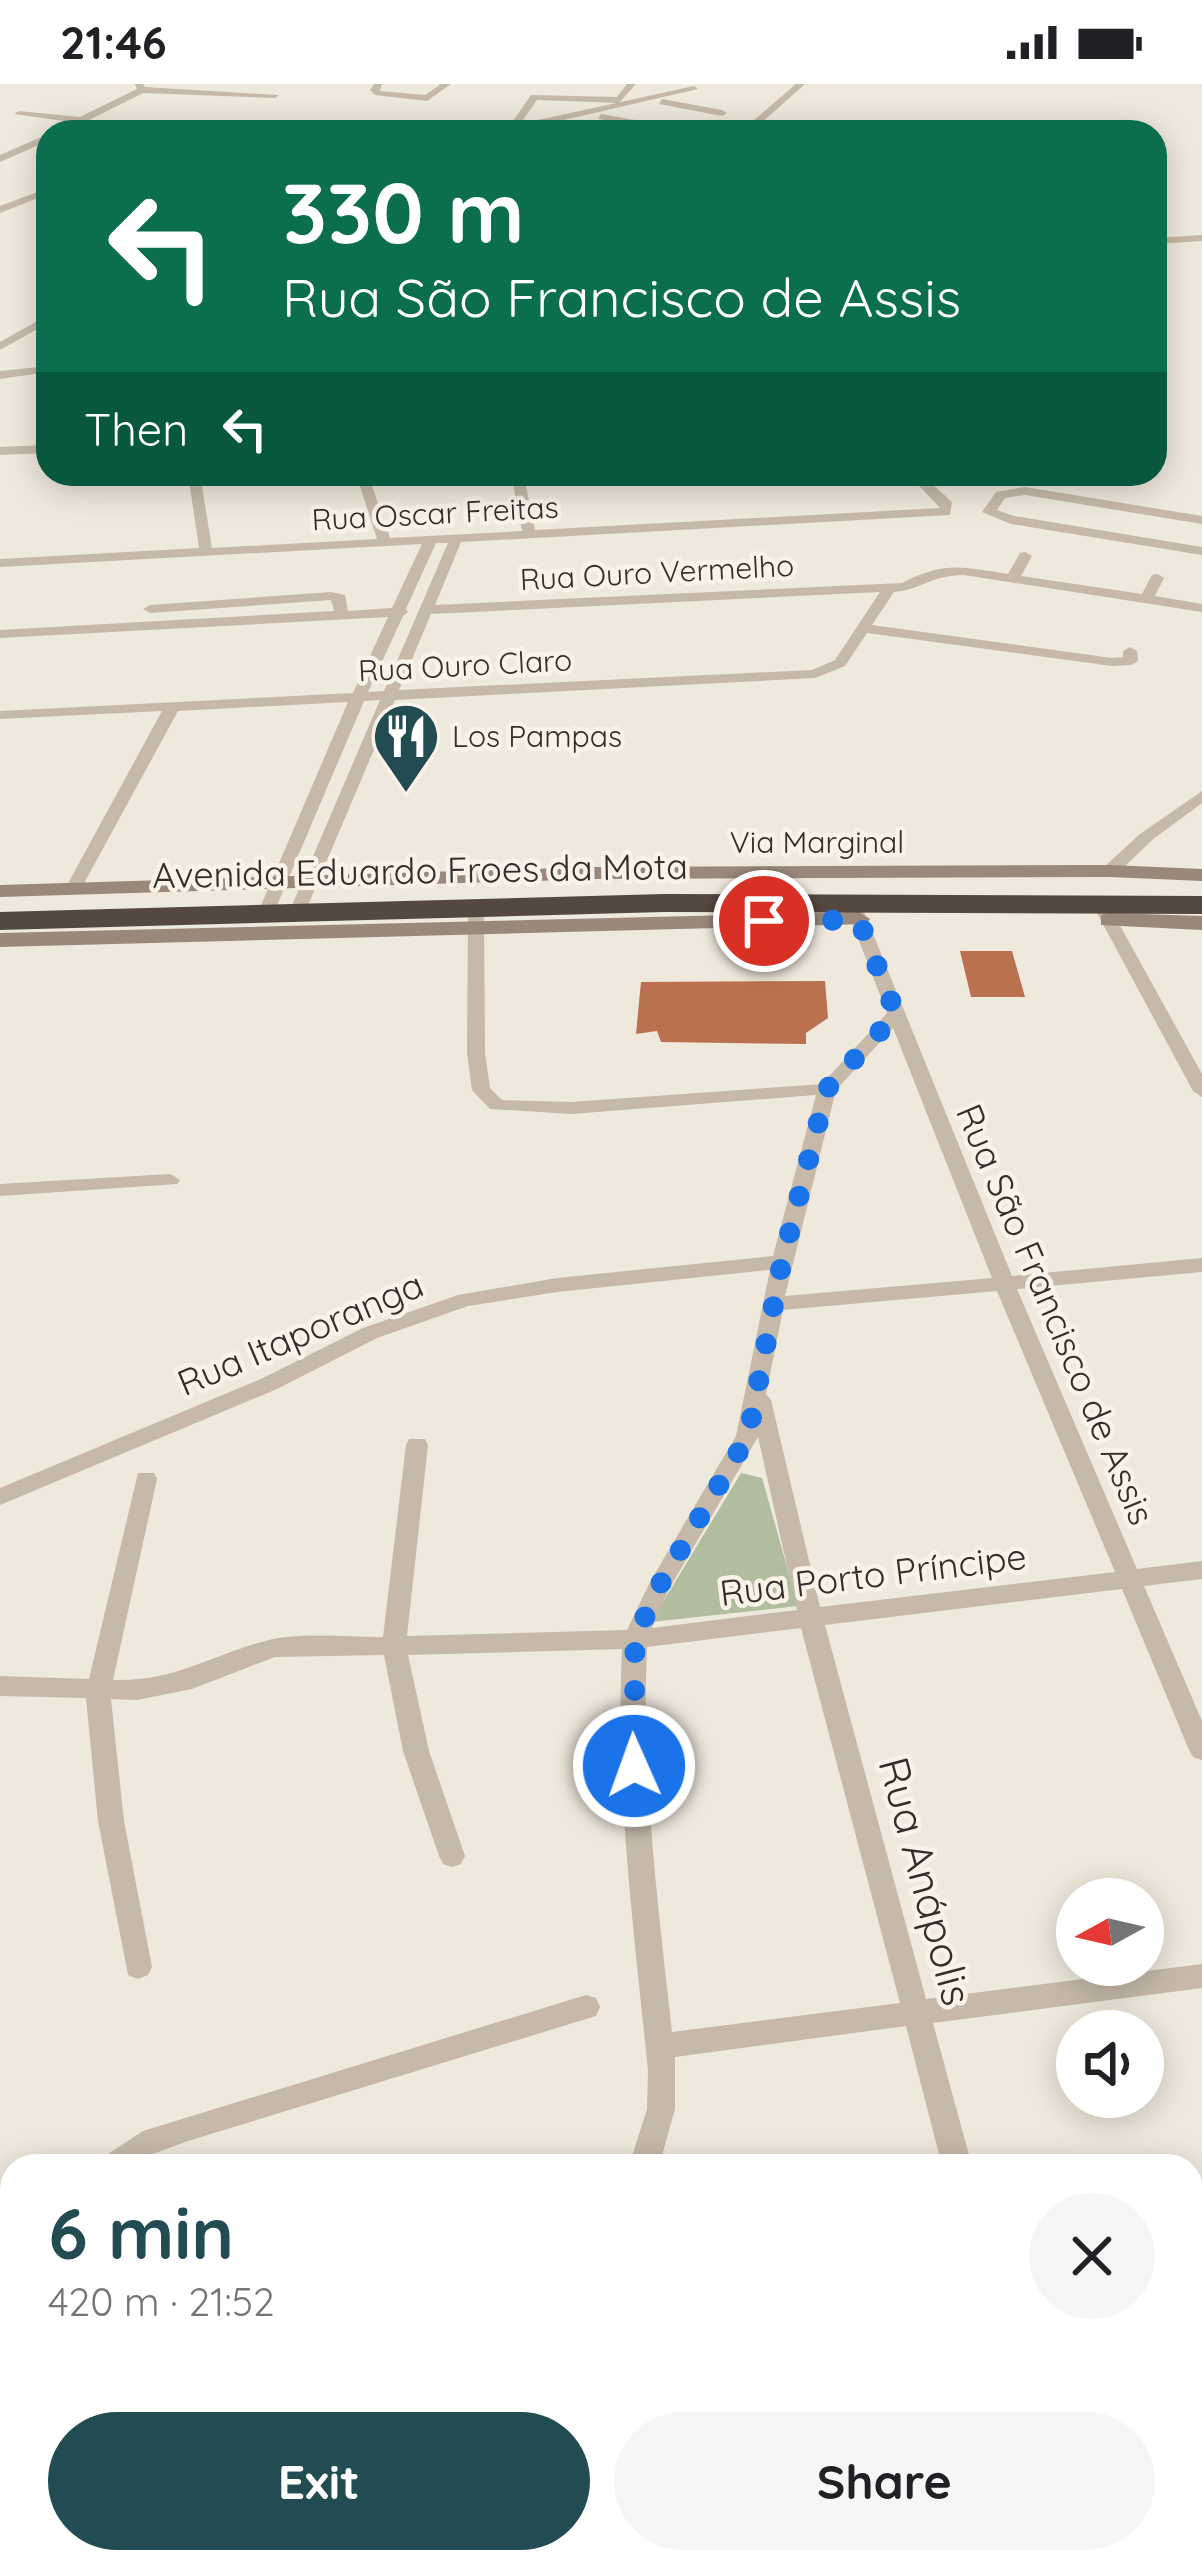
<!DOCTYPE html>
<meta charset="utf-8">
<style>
:root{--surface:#fff;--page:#f6f6f6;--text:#202124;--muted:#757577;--accent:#224b52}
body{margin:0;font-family:Quicksand,sans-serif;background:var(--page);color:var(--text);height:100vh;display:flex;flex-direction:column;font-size:45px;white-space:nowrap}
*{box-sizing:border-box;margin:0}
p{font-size:39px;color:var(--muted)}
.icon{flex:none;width:66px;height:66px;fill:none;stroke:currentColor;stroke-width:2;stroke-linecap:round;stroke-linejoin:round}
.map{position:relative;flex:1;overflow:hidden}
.side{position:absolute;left:0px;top:2070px;width:1203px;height:420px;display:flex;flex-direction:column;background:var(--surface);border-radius:36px 36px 0 0;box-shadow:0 6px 30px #0003}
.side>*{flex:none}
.banner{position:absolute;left:36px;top:36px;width:1131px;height:366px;border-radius:36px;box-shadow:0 6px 30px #0003;background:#0b6e4f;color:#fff;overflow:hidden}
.needle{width:78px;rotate:262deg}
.tools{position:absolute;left:1056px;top:1794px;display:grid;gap:24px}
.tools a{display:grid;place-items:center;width:108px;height:108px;border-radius:50%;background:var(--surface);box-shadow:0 6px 30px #0003;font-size:60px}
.pin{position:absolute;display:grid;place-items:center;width:102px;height:102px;color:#fff;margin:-51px;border:6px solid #fff;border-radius:50%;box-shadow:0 3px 12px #0007}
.me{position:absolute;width:132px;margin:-66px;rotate:358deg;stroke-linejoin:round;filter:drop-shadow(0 0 9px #0008)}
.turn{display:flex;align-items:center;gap:42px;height:252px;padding:0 48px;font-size:54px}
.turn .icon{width:156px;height:156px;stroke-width:2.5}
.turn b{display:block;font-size:84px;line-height:102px}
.then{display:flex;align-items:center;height:114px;padding:0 48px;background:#0003;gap:24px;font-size:45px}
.round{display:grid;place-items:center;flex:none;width:126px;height:126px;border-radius:63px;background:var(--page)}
.summary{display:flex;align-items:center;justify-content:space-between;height:204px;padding:0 48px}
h1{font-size:72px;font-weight:700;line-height:90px;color:var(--accent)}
.button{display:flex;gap:24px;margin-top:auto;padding:24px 48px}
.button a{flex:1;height:138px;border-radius:72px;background:var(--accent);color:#fff;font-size:48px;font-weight:700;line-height:138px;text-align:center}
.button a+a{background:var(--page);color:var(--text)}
.status{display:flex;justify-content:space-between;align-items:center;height:84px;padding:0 60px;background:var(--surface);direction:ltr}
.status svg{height:33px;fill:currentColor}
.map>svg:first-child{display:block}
.green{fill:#b0bd9e}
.building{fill:#ba714f}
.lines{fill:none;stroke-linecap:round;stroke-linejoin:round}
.street{fill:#c6b9a9;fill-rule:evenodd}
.secondary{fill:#9a887b;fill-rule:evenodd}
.highway{fill:#544840;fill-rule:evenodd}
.route{stroke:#1a73e8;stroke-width:21;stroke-dasharray:0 37.8}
.labels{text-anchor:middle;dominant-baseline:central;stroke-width:9;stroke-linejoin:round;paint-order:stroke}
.far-street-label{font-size:30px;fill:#342d28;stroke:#f8f2e8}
.far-poi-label{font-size:30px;fill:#342d28;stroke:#f8f2e8;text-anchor:start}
.street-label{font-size:36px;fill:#342d28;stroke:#f8f2e8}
.near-street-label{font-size:42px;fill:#342d28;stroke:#f8f2e8}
</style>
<div class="status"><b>21:46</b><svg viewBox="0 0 49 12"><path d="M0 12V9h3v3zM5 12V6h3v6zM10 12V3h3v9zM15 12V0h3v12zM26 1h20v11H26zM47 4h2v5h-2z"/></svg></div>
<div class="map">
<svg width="1202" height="2490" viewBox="0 0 1202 2490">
<rect width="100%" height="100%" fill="#efe8dc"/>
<path class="green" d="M741,1389L762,1394L798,1522L651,1538Z"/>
<path class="building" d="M960,867H1012L1025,913H971Z
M825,897L828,934L806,949V960L661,958L657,947L636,950L641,898Z"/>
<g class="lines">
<path class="street" d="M135,0H143L145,3L279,11L275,14L143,9L65,48H53L71,38L14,30L19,27L80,33L137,5Z
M374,0H382L380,7L425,11L441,0H451L427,17L375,11L370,6Z
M627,0H636L619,19L537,16L520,40L694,2L698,5L512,48H493L509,43L531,11L617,13Z
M796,0H805L751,48H740Z
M662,15L722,26L727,29L722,32L659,20Z
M601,30L686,45L691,48H670L598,35Z
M48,50V57L0,78V71Z
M48,104V110L0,129V122Z
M1202,151V157L1155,160V154Z
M48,231V239L0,266V258Z
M48,282V288L0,295V287Z
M48,361V369L0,371V363Z
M188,390H200L212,464L377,455L356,390H368L390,454L522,447L513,400L534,390H552L526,402L535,446L940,424L908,390H921L952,418L950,431L461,458L435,521L902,499C945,477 962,483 1008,490L1020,469L1025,468L1032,472L1021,492L1142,510L1152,491L1157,490L1164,494L1155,512L1202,520V528L964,491C931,491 921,506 894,508L872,541L1112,574L1123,573V567L1130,563L1137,567L1138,577L1131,581L1112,582L867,549L845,582L815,594L395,616L306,826L298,831L290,826L380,616L364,617L275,826L267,831L259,826L348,618L178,627L82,803L80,807H68L66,803L162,627L0,635V627L353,609L388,533L0,554V546L334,527L331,516L150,529L143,525L150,521L331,508L345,511L348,527L392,524L422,460L0,483V475L199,464ZM436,459H448L384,607L368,608L403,532L408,528L406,525ZM880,508L835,576L812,586L399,606L431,530Z
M1025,403L1202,432V440L1025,411L1005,414L997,426L1014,432L1202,463V471L1011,440L982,428L996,408Z
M1202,707V719L1152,756L1116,791H1104V783L1140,750Z
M852,813L860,818L1012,1192L1202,1174V1188L1017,1205L1137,1485L1202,1477V1495L1144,1502L1202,1637V1676L1193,1673L1189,1666L1122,1505L825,1541L926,1915L1202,1880V1904L933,1939L972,2082H942L906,1942L675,1973V2025L659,2082H629L647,2025L648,1987C634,1846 615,1706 622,1565L408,1571L429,1667L465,1772L461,1780L452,1783L443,1780L439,1772L403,1667L384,1571L275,1573L192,1605L137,1616L111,1615L124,1737L152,1883L148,1891L138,1895L128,1891L98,1737L86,1614L0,1612V1592L89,1595L138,1389H154L157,1395L113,1596C176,1598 212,1570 269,1556C301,1548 349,1553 383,1553L406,1361L409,1355H425L428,1361L407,1552L627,1546L650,1498L736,1352L770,1186L557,1208L468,1222L377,1254L277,1305L0,1421V1404L261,1295L363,1244L458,1211L557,1194L773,1172L816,1011L571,1030L490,1025L472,1006L467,969L468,827L476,822L484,827L485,969L490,1004L502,1016L571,1018L822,1000L887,929L844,818ZM893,944L992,1194L785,1212L836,1006ZM997,1207L1115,1488L820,1523L771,1316L766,1310L783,1226ZM758,1353L797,1526L652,1544L669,1505ZM801,1544L900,1919L672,1948C658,1820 641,1692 647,1563Z
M1099,813L1107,818L1202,990V1013L1193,1007L1091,818Z
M170,1090L180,1096L177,1100L0,1112V1100Z
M586,1911L596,1914L600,1923L596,1932L188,2057L153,2070L137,2082H100L105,2072L143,2047Z
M12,2405V2437L0,2439V2407Z
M1191,2467L1196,2478L1190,2490H1053L1049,2478H1191Z
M300,2478H334L336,2490H302Z
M370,2478H407L401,2490H365Z"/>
<path class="secondary" d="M1110,781L1202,785V797L1110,793L595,795L0,813V801L595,783Z
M859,828L870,835L867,840L0,863V849Z
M1109,829L1202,832V846L1101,841V831Z"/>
<path class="highway" d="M664,810L1202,812V830L664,828L0,846V828Z"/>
</g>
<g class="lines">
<path class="route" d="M634,1682L635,1555L658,1504L748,1352L782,1178L827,1005L896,930L859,836L764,837"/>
</g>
<defs>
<symbol id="restaurant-pin" viewBox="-11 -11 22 30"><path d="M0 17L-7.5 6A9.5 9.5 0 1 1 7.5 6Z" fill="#224b52" stroke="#f8f2e8"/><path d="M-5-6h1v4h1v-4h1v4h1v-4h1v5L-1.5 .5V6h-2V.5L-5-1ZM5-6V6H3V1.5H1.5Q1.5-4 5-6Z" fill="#fff"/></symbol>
</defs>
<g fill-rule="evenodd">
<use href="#restaurant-pin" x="368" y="614" width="76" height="104"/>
</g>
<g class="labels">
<g class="far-street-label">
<text transform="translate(435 429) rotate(-3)">Rua Oscar Freitas</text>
<text transform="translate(657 488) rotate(-3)">Rua Ouro Vermelho</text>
<text transform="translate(465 581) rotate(-3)">Rua Ouro Claro</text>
<text x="817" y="758">Via Marginal</text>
</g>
<g class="far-poi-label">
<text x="452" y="652">Los Pampas</text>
</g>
<g class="street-label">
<text transform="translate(420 786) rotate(-1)">Avenida Eduardo Froes da Mota</text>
<text transform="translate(1056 1230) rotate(67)">Rua São Francisco de Assis</text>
<text transform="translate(300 1249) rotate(-23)">Rua Itaporanga</text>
<text transform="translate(873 1490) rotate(-7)">Rua Porto Príncipe</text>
</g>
<g class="near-street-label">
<text transform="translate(926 1797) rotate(75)">Rua Anápolis</text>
</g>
</g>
</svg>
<div class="tools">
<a><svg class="needle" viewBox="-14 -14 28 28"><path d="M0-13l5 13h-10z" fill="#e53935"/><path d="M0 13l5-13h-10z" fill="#757577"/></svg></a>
<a><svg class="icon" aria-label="sound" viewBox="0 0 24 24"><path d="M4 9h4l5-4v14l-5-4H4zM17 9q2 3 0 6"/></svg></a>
</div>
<div class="pin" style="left:764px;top:837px;background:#d93025"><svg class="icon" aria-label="arrive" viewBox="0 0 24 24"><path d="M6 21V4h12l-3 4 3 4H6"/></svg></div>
<svg class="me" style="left:634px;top:1682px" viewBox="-20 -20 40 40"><circle r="17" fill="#1a73e8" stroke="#fff" stroke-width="3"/><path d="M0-11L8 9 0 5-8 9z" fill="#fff"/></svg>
<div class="banner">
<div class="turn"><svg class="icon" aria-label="left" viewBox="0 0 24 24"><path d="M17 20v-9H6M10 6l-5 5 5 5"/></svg><div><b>330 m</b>Rua São Francisco de Assis</div></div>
<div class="then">Then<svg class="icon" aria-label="left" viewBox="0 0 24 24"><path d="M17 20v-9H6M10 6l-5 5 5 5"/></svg></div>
</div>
<section class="side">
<div class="summary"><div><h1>6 min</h1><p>420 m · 21:52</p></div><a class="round"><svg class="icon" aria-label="close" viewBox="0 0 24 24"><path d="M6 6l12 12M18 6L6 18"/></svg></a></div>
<div class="button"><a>Exit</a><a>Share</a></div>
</section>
</div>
